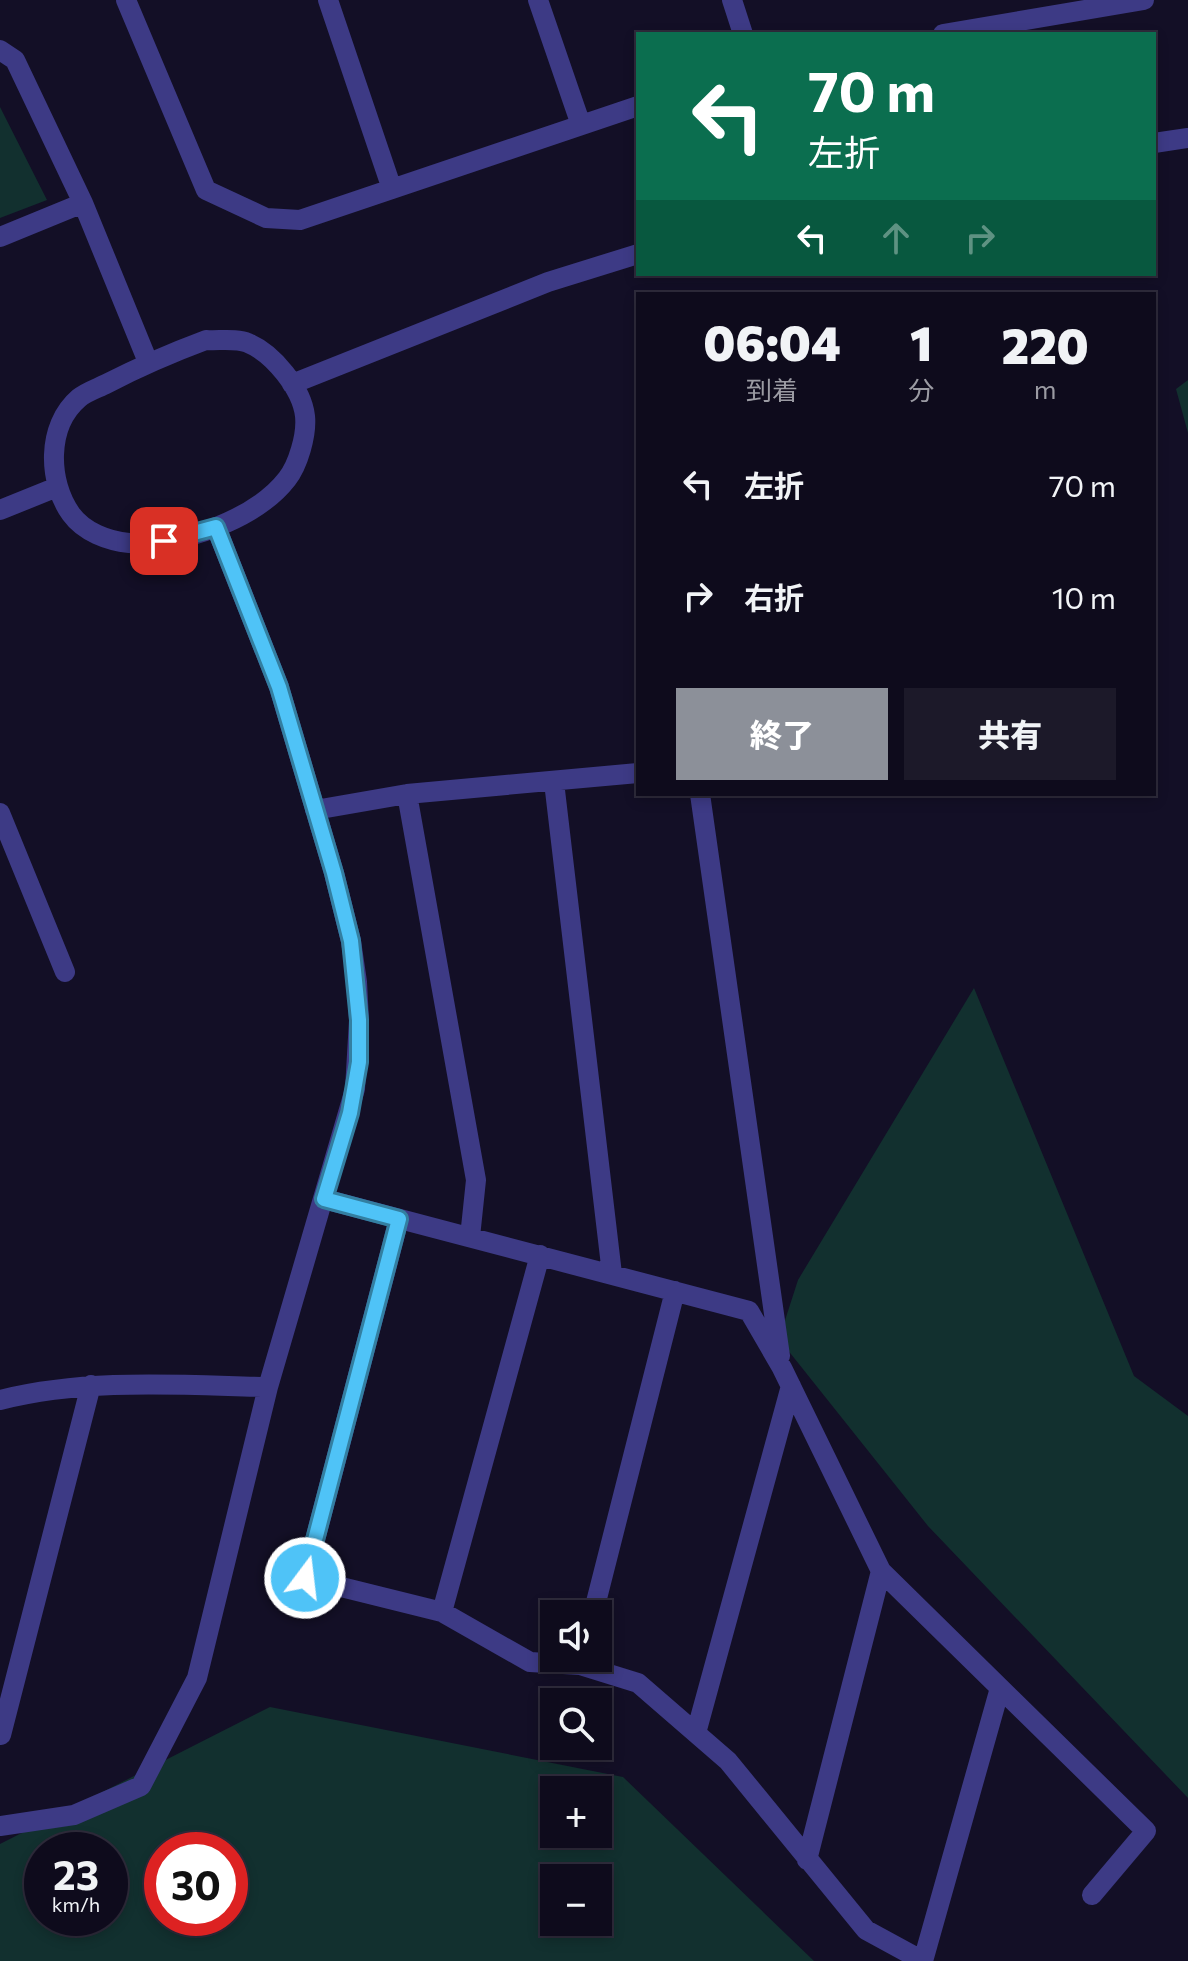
<!DOCTYPE html>
<html lang="ja">
<meta charset="utf-8">
<style>
:root{--surface:#0e0b1c;--page:#1c1929;--text:#f1f3f6;--muted:#9b9ba3;--line:#2e2b3b;--accent:#8c9099}
body{margin:0;font-family:Commissioner,"Noto Sans JP",sans-serif;background:var(--page);color:var(--text);height:100vh;display:flex;flex-direction:column;font-size:30px;white-space:nowrap}
*{box-sizing:border-box;margin:0}
p{font-size:26px;color:var(--muted)}
.icon{flex:none;width:44px;height:44px;fill:none;stroke:currentColor;stroke-width:2;stroke-linecap:round;stroke-linejoin:round}
.map{position:relative;flex:1;overflow:hidden}
.details{position:absolute;left:636px;top:292px;width:520px;height:504px;display:flex;flex-direction:column;background:var(--surface);border-radius:0px;box-shadow:0 4px 12px #0003,0 0 0 2px var(--line)}
.details>*{flex:none}
.top-card{position:absolute;left:636px;top:32px;width:520px;height:244px;border-radius:0px;box-shadow:0 4px 12px #0003,0 0 0 2px var(--line);background:#0b6e4f;color:#fff;overflow:hidden}
.tools{position:absolute;left:540px;top:1600px;display:grid;gap:16px}
.tools a{display:grid;place-items:center;width:72px;height:72px;border-radius:0px;background:var(--surface);box-shadow:0 4px 12px #0003,0 0 0 2px var(--line);font-size:40px}
.speed{position:absolute;left:24px;top:1832px;display:flex;gap:16px;font-size:40px;font-weight:700;text-align:center}
.speed>*{display:grid;place-content:center;width:104px;height:104px;border-radius:50%;background:var(--surface);box-shadow:0 4px 12px #0003,0 0 0 2px var(--line);line-height:1}
.speed small{font-size:20px;font-weight:400}
.speed .limit{border:12px solid #d22;background:#fff;color:#111}
.pin{position:absolute;display:grid;place-items:center;width:68px;height:68px;color:#fff;margin:-34px;border-radius:16px;box-shadow:0 4px 12px #0006}
.me{position:absolute;width:88px;margin:-44px;rotate:15deg;stroke-linejoin:round;filter:drop-shadow(0 0 6px #0008)}
.turn{display:flex;align-items:center;gap:28px;height:168px;padding:0 40px;font-size:36px}
.turn .icon{width:104px;height:104px;stroke-width:2.5}
.turn b{display:block;font-size:56px;line-height:68px}
.lanes{display:flex;align-items:center;height:76px;padding:0 40px;background:#0003;justify-content:center;gap:40px;direction:ltr}
.lanes .off{opacity:.35}
.eta{display:flex;justify-content:space-evenly;align-items:center;height:136px;text-align:center}
.eta b{font-size:48px;font-weight:800;line-height:56px}
.cta{display:flex;gap:16px;margin-top:auto;padding:16px 40px}
.cta a{flex:1;height:92px;border-radius:0px;background:var(--accent);color:#fff;font-size:32px;font-weight:800;line-height:92px;text-align:center}
.cta a+a{background:var(--page);color:var(--text)}
ul{padding:0;list-style:none}
li{display:flex;align-items:center;gap:24px;height:112px;padding:0 40px}
li div{flex:1}
li b{display:block;font-size:30px}
li em{font-style:normal}
.map>svg:first-child{display:block}
.green{fill:#12302f;fill-rule:evenodd}
.lines{fill:none;stroke-linecap:round;stroke-linejoin:round}
.minor{stroke:#3d3a85;stroke-width:20}
.route-casing{stroke:#337fa1;stroke-width:20}
.route{stroke:#4fc3f7;stroke-width:14}
</style>
<div class="map">
<svg width="1188" height="1961" viewBox="0 0 1188 1961">
<rect width="100%" height="100%" fill="#130f26"/>
<path class="green" d="M0,107L47,200L0,218Z
M1188,380V433L1176,389Z
M974,988L1134,1376L1188,1416V1798L928,1526L779,1339L798,1280Z
M270,1707L623,1777L814,1961H0V1844ZM554,1790H598V1834H554ZM42,1850H110V1918H42ZM162,1850H230V1918H162ZM554,1878H598V1922H554Z"/>
<g class="lines">
<path class="minor" d="M126,0L206,190L266,218L300,220L638,106
M328,0L392,189
M538,0L581,125
M732,0L743,34
M943,34L1144,0
M0,50L15,60L83,203L148,362
M1154,143L1188,138
M0,237L83,203
M206,340C218,341 237,338 248,343C273,353 302,389 305,416C307,435 298,465 287,479C256,519 179,547 129,543C108,541 84,532 71,514C48,482 46,426 79,398C86,392 98,388 106,384C139,367 171,353 206,340Z
M292,384L548,282L638,254
M0,510L57,487
M554,782L612,1274
M407,794L476,1180L470,1237
M700,794L780,1356
M315,810L407,794L638,773
M0,813L65,972
M324,1199L749,1311L782,1368L881,1571L1146,1831L1092,1895
M399,1219L305,1578L442,1612L530,1662L580,1665L638,1683L728,1761L866,1930L923,1961
M0,1400C88,1378 178,1385 268,1387
M442,1612L540,1255
M593,1614L675,1291
M696,1733L791,1386
M1,1735L91,1385
M0,1826L74,1815L141,1786L197,1678L268,1387L355,1089L359,1020L357,982L351,941L334,873L279,687L216,527
M807,1860L881,1571
M923,1961L1000,1688"/>
</g>
<g class="lines">
<defs>
<path id="route" d="M164,541L216,527L279,687L334,873L351,941L359,1020V1062L350,1113L324,1199L399,1219L305,1578"/>
</defs>
<use href="#route" class="route-casing"/>
<use href="#route" class="route"/>
</g>
</svg>
<div class="tools">
<a><svg class="icon" aria-label="sound" viewBox="0 0 24 24"><path d="M4 9h4l5-4v14l-5-4H4zM17 9q2 3 0 6"/></svg></a>
<a><svg class="icon" aria-label="search" viewBox="0 0 24 24"><circle cx="10" cy="10" r="6"/><path d="M15 15l6 6"/></svg></a>
<a>+</a>
<a>−</a>
</div>
<div class="speed"><div>23<small>km/h</small></div><div class="limit">30</div></div>
<div class="pin" style="left:164px;top:541px;background:#d93025"><svg class="icon" aria-label="arrive" viewBox="0 0 24 24"><path d="M6 21V4h12l-3 4 3 4H6"/></svg></div>
<svg class="me" style="left:305px;top:1578px" viewBox="-20 -20 40 40"><circle r="17" fill="#4fc3f7" stroke="#fff" stroke-width="3"/><path d="M0-11L8 9 0 5-8 9z" fill="#fff"/></svg>
<div class="top-card">
<div class="turn"><svg class="icon" aria-label="left" viewBox="0 0 24 24"><path d="M17 20v-9H6M10 6l-5 5 5 5"/></svg><div><b>70 m</b>左折</div></div>
<div class="lanes"><svg class="icon" aria-label="left" viewBox="0 0 24 24"><path d="M17 20v-9H6M10 6l-5 5 5 5"/></svg><svg class="icon off" aria-label="ahead" viewBox="0 0 24 24"><path d="M12 20V5M6 11l6-6 6 6"/></svg><svg class="icon off" aria-label="right" viewBox="0 0 24 24"><path d="M7 20v-9h11M14 6l5 5-5 5"/></svg></div>
</div>
<section class="details">
<div class="eta">
<div><b>06:04</b><p>到着</p></div>
<div><b>1</b><p>分</p></div>
<div><b>220</b><p>m</p></div>
</div>
<ul>
<li><svg class="icon" aria-label="left" viewBox="0 0 24 24"><path d="M17 20v-9H6M10 6l-5 5 5 5"/></svg><div><b>左折</b></div><em>70 m</em></li>
<li><svg class="icon" aria-label="right" viewBox="0 0 24 24"><path d="M7 20v-9h11M14 6l5 5-5 5"/></svg><div><b>右折</b></div><em>10 m</em></li>
</ul>
<div class="cta"><a>終了</a><a>共有</a></div>
</section>
</div>
